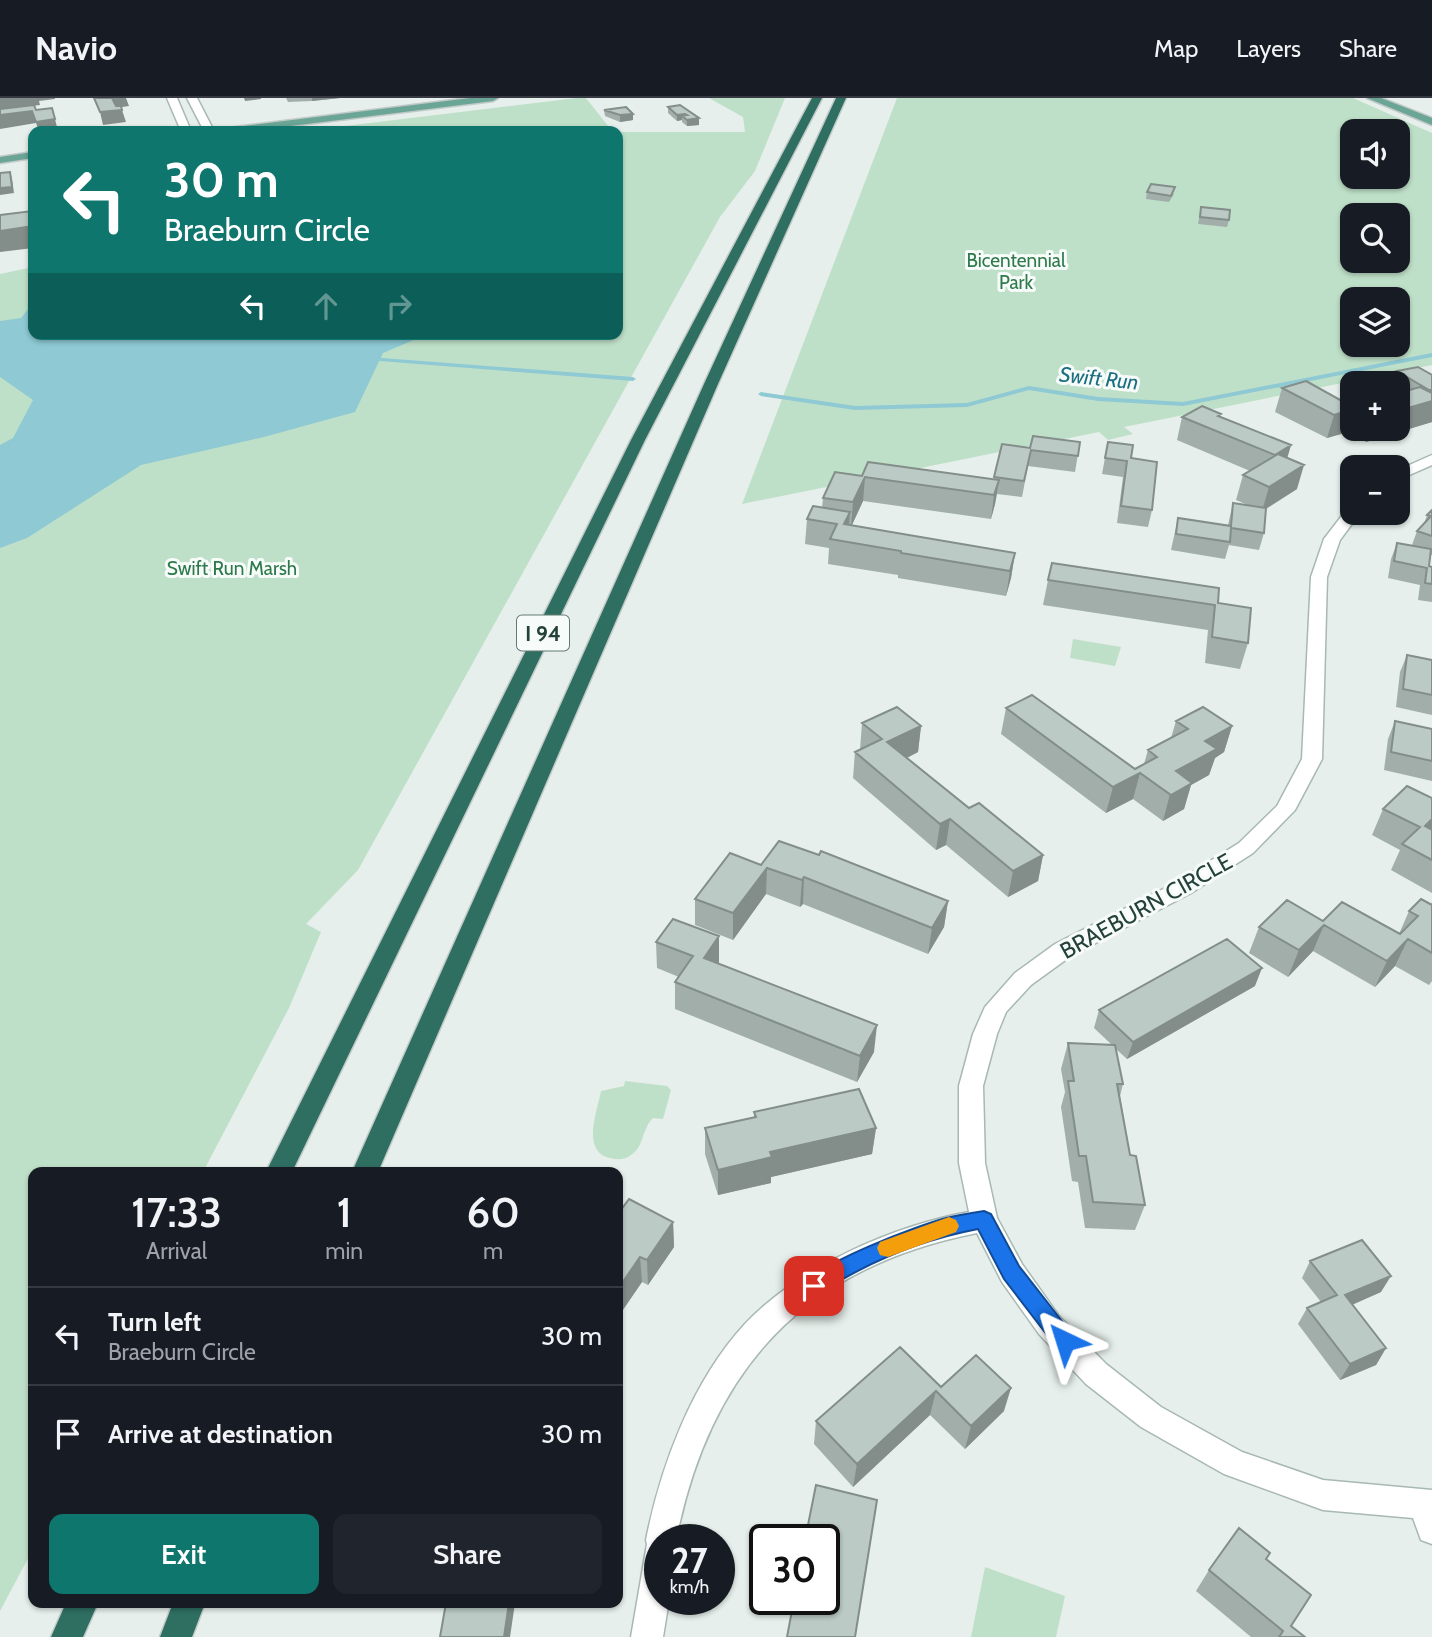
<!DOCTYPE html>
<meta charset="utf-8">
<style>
:root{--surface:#171b24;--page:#20242c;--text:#f1f3f6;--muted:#9ea1a6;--line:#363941;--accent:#0f766e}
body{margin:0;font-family:Cabin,sans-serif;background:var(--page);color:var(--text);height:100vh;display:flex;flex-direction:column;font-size:26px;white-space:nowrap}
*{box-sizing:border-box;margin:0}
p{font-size:23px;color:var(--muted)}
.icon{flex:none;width:38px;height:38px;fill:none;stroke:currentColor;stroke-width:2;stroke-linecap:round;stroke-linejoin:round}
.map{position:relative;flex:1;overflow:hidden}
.panel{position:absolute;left:28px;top:1069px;width:595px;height:441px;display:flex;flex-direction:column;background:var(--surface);border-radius:14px;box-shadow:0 2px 5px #0004}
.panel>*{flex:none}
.top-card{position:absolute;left:28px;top:28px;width:595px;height:214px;border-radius:14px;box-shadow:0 2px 5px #0004;background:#0f766e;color:#fff;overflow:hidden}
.controls{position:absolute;left:1340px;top:21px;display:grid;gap:14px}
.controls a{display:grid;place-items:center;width:70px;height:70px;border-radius:14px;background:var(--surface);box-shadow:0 2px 5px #0004;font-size:35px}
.speed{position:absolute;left:644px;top:1426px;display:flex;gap:14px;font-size:35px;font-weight:700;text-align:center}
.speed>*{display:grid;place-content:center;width:91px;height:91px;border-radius:50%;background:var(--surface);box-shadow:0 2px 5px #0004;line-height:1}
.speed small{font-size:18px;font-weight:400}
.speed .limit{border:4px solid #111;border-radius:10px;background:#fff;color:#111}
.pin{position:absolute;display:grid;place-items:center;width:60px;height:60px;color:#fff;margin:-30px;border-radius:14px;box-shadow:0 4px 10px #0006}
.me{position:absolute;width:77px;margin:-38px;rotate:319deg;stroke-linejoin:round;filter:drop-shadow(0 0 5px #0008)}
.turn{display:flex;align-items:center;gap:24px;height:147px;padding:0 21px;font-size:32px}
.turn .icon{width:91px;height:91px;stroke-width:2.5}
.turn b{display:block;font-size:49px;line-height:60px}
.lanes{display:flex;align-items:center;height:66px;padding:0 21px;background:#0003;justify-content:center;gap:35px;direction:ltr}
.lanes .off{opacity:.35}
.eta{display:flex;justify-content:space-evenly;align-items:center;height:119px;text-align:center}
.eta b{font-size:42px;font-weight:600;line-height:49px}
.action{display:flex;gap:14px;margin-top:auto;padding:14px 21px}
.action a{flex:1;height:80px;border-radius:14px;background:var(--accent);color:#fff;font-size:28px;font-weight:600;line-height:80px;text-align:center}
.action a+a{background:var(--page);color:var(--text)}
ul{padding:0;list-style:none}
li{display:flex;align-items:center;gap:21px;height:98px;padding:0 21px;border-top:2px solid var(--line)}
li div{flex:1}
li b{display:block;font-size:26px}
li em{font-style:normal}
header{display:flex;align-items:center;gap:42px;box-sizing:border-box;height:98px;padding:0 35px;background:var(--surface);border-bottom:2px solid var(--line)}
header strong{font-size:33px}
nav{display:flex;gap:38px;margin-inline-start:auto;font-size:24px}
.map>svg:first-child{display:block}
.green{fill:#bfe0c8;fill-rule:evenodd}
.water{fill:#8ec9d4}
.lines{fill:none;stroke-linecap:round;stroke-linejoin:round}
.stream{fill:#8ec9d4;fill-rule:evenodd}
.minor-casing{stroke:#a8b8b2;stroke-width:3}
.major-casing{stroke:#c2cac8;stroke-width:3}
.highway-casing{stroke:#c2cac8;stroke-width:3}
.minor{fill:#fff;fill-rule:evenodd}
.major{fill:#6aa596;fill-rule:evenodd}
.highway{fill:#2f6f62;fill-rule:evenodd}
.wall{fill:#a1aea9}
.shaded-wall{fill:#838d89}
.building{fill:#bbcac4;stroke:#838d89;stroke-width:2}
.route{fill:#1a73e8;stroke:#114b97;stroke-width:2}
.slow{fill:#f59e0b}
.labels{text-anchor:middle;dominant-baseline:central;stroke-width:6;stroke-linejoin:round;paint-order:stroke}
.far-park-label{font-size:19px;fill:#2d7a4b;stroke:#f7fbf9}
.far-water-label{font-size:21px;font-style:italic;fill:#1c6f80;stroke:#f7fbf9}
.shield{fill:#f7fbf9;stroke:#637a73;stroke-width:2}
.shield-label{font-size:21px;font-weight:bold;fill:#24423a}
.street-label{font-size:23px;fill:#24423a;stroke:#f7fbf9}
</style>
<header>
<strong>Navio</strong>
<nav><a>Map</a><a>Layers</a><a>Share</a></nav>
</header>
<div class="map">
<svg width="1432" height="1539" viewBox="0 0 1432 1539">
<rect width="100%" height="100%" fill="#e6efeb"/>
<path class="green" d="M577,0H586L612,33H304Z
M709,0H785L755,73L720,119L358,772L306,826L321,834L289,910L203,1074H33V1451L0,1513V176L33,169V236H618V34H745L743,19Z
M897,0H1353L1432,35V267L1124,329L1133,336L1108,342L1099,334L742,406ZM1353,33H1398V79H1353ZM1353,117H1398V163H1353ZM1353,201H1398V247H1353Z
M1073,541L1121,549L1115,568L1070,560Z
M625,983L667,988L671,992L663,1021L653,1020C642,1030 644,1049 631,1057C625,1062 617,1062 610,1060C581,1054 597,1014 601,993L624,988Z
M985,1469L1065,1498L1056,1539H971Z"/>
<path class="water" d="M33,205V236H416V241L383,255L355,314L264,339L141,367L27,440L0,450V347L13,340L33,302L0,279V223L21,220Z"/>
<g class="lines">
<path class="stream" d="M1432,255V259L1183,308L1098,303L1029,292L967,309L855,312L761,298L758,296L761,294L855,308L967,305L1029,288L1098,299L1183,304Z
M369,259L633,279L636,281L633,283L367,262L366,261Z"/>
<defs>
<path id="minor" d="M167,0H177L191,33H181Z
M187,0H197L214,33H204Z
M1432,357V367L1398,382V372Z
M1353,409V415H1360L1340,442L1327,479L1322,661L1295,712L1253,755L1191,795L1071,858L1031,887L1006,914L997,936L983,988L985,1065L997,1120L1022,1166L1059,1218L1106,1266L1161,1309L1242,1354L1323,1382L1432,1392V1446L1421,1442L1413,1420L1323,1412L1224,1376L1141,1329L1086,1286L1039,1236L1002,1184L977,1135C804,1169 710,1271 676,1442H660V1502H669L663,1539H631L647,1446L646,1442C661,1367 692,1284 744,1227C798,1169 893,1128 969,1114L959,1065V988L973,936L985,909L1015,875L1055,846L1175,785L1239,745L1277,708L1302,661L1311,479L1324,441L1347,411Z"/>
<path id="major" d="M470,0H498L493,3L250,33H223L228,30Z
M1367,0H1381L1432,20V27Z
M33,54V60L0,65V59Z"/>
<path id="highway" d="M812,0H822L645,342L292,1074H266L631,342Z
M836,0H846L718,286L378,1074H352L704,286Z
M66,1505H98L83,1539H51Z
M173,1505H205L192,1539H160Z"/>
</defs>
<use href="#minor" class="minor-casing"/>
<use href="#major" class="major-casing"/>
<use href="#highway" class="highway-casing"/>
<use href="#minor" class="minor"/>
<use href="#major" class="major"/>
<use href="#highway" class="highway"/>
</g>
<path class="wall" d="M286,0H340L312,3L288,4Z
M680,7L699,27L687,28L682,24V22L677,23L668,15V9Z
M604,12L633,16V22L620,24L605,18Z
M1147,94L1174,96L1169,104L1146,101Z
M1201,109L1229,122L1227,129L1198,126Z
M1397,273L1432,277V324L1366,344L1348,334L1327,340L1275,314L1282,290L1353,309V331H1398L1401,294L1398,293V285H1393Z
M1182,319H1220L1291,347L1287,360L1297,391L1266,411L1264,435L1259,452L1229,447L1225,461L1171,452L1178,420L1228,427L1233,405L1250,408L1236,402L1243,377L1250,373L1177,342Z
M1080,344L1075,374L1028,368L1022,399L997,396L995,406L991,421L863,403L852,427L1015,455L1011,480L1006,498L898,480V477L828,466L829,450L805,446L807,421L822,410L823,400L862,378L994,381L1002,346L1030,350Z
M1108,344L1131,360L1152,412L1148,429L1117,425L1123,379L1102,376Z
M1432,412V457H1430L1429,468L1432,469V504L1418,502L1420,487L1388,480L1391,461L1397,445L1412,447L1417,433L1424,426L1427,417Z
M1048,482L1218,505L1248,545L1240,571L1205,565L1208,532L1043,507Z
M1407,557L1432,562V617L1396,609L1400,574Z
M1006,610L1135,671L1144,666L1148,652L1171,640L1176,623L1232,628L1224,654L1215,660L1209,677L1191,687L1184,711L1163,723L1133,701L1106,715L1001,636Z
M1395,623L1432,631V683L1384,672L1388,641Z
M862,625L921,628L918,654L907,660L969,710L1043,757L1038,783L1008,799L946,747L936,752L853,680L855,654L860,652Z
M1432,700V795L1391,772L1400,752L1372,737L1383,711Z
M761,767L948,803L944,829L928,856L803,806L800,809L766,796L733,842L695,827V801Z
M1432,804V883L1429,887L1395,868L1375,889L1313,853L1288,879L1249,855L1259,829L1323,823L1399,836L1409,813L1431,806Z
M656,844L719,865L874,954L857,984L675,911V884L679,879L657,870Z
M1255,888L1127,961L1116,951L1123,986L1120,998L1130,1057L1145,1107L1135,1132L1085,1130L1078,1084L1072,1083L1061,1009L1065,994L1061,971L1068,945L1112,947L1094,930L1099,912Z
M754,1014L876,1030L872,1056L771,1079V1085L718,1097L705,1056V1030L754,1019Z
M618,1116L673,1124L674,1149L648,1187L642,1184L618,1219Z
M1310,1163L1381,1194L1352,1207L1386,1250L1376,1267L1340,1282L1298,1226L1307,1210L1321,1204L1302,1180Z
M941,1289L1004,1313L965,1351L930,1317L853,1389L814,1346L816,1323Z
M1266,1461L1291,1528L1305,1539H1251L1196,1493L1209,1472Z"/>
<path class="shaded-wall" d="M0,0H55V1L39,3L40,7L0,12Z
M112,0H126L129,8L115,10Z
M244,0H261V1L245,3Z
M312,0H340L312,3Z
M122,12L126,24L103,27L100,14Z
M32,13L55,21L58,33H39L36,25L0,31V17Z
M633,16V22L620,24V17Z
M685,16V20L682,18V22L677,23V17Z
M699,20V27L687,28V22Z
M10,74L12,81L14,95L0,97V90Z
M33,128V150L0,154V133Z
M1429,292H1432V324L1366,344L1371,331H1398V313L1424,305Z
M1353,311V319L1348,334L1327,340L1334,317Z
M1291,347L1284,371L1275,357Z
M1304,367L1297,391L1262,413L1269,389Z
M865,379L863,403L851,429L853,404Z
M999,382L995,406L991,421L994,397Z
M850,414L848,438L844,426Z
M1015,455L1011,480L1006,498L1010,473Z
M921,628L918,654L885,671L887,644Z
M1232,628L1224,654L1215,660L1209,677L1191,687L1184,711L1163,723L1176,673L1205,643Z
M1140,675L1133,701L1106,715L1113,689Z
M950,721L946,747L936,752L940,726Z
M1432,721V736L1425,728Z
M1043,757L1038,783L1008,799L1013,773Z
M767,770L766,796L733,842V815Z
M804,779L803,806L800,809L802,782Z
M948,803L944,829L928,856L932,830Z
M1324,827L1313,853L1288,879L1299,852Z
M719,838V865L704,860Z
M1408,841L1395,868L1375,889L1387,863Z
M1262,870L1255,888L1127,961L1133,944Z
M877,927L874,954L857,984L860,958Z
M876,1030L872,1056L771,1079V1085L718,1097V1072L770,1054Z
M673,1124L674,1149L648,1187L647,1162Z
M640,1159L642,1184L618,1219V1191Z
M1391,1178L1381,1194L1335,1214L1345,1197Z
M1386,1250L1376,1267L1340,1282L1350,1266Z
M1011,1290L1004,1313L965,1351L971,1328Z
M936,1293L930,1317L853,1389L857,1366Z
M509,1505H515L510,1539H504Z"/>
<path class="building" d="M94,0H112L116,8H121L122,12L100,14Z
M34,7L36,12L52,10L55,21L36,24L32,13L0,17V11Z
M680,7L699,20L687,22L682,18L687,17L685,16L677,17L668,9Z
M626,9L633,16L620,17L604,12Z
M10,74L12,89L0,90V75Z
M1151,86L1175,89L1171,98L1147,94Z
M1201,109L1230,112L1229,122L1200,119Z
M32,113L33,128L0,133V117Z
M1418,269L1432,277V292H1429L1397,273Z
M1306,283L1353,309V311L1334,317L1282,290Z
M1420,289L1432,295V303L1398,313V295Z
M1202,308L1221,316L1218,318L1291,347L1275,357L1182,319Z
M1033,338L1080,344L1078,358L1031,352L1024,383L994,379L1002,346L1030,350Z
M1108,344L1133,347L1131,360L1157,364L1152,412L1121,408L1127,363L1105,360Z
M1278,356L1304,367L1269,389L1243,377Z
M868,364L999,382L994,397L865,379L853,404L823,400L835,374L862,378Z
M1233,405L1266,410L1264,435L1231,430L1230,444L1176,436L1178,420L1231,428Z
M813,408L850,414L844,426L1015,455L1010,473L901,455V453L830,441L837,426L807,421Z
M1432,412V438L1417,433L1431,418L1427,417Z
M1397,445L1431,451L1429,468L1432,469V486L1425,485L1427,470L1394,463Z
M1052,465L1219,490L1218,505L1251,510L1248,545L1212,539L1215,507L1048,482Z
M1407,557L1432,562V597L1403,591Z
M1032,597L1135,671L1157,659L1148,652L1188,631L1176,623L1203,609L1232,628L1205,643L1217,651L1176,673L1192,685L1171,697L1140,675L1113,689L1006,610Z
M897,609L921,628L887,644L969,710L979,705L1043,757L1013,773L950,721L940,726L855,654L882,641L862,625Z
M1395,623L1432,631V663L1391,654Z
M1407,688L1432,700V721L1425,728L1432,732V762L1402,746L1420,729L1383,711Z
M779,743L819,757L821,753L948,803L932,830L804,779L802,782L767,770L733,815L695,801L730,755L761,767Z
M1421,801L1432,807V855L1408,841L1387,863L1324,827L1299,852L1259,829L1287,802L1323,823L1342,804L1400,836L1418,818L1409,813Z
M673,821L719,838L704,860L877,927L860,958L675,884L693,858L656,844Z
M1227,841L1262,870L1133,944L1099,912Z
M1068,945L1115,947L1123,986H1117L1130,1057L1136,1058L1145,1107L1093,1104L1086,1058H1079L1068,983H1074Z
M859,991L876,1030L770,1054L772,1059L718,1072L705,1030L756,1019L754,1014Z
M629,1101L673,1124L647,1162L640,1159L618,1191V1116Z
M1362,1142L1391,1178L1345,1197L1386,1250L1350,1266L1307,1210L1337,1197L1310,1163Z
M900,1249L941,1289L976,1257L1011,1290L971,1328L936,1293L857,1366L816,1323Z
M816,1387L877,1402L855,1539H787L794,1502H824V1442H805Z
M1239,1430L1270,1455L1266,1461L1311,1497L1291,1528L1305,1539H1279L1283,1533L1209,1472Z
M446,1505H509L504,1539H440Z"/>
<path class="route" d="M984,1113L991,1116L1019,1168L1072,1236L1075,1243L1072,1250L1065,1253L1057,1250L1004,1181L978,1131C931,1140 885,1157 843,1181C833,1186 825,1194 814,1198L807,1195L804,1188C815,1166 919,1127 946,1120C958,1117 971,1115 984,1113Z"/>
<path class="slow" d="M949,1119L956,1122L959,1128L956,1134L888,1159L880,1157L877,1150L880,1144Z"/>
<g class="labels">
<g class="far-park-label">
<text x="1016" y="162">Bicentennial<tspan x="1016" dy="22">Park</tspan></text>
<text x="232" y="470">Swift Run Marsh</text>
</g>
<g class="far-water-label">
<text transform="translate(1099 280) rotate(6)">Swift Run</text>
</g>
<rect class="shield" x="517" y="517.5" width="52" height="35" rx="5"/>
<g class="shield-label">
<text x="543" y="535">I 94</text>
</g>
<g class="street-label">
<text transform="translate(1146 808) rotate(-29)">BRAEBURN CIRCLE</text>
</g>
</g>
</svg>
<div class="controls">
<a><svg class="icon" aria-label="sound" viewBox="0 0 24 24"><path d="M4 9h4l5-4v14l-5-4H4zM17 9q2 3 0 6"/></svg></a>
<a><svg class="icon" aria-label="search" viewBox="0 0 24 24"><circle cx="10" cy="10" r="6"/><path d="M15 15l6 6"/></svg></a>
<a><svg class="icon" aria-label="layers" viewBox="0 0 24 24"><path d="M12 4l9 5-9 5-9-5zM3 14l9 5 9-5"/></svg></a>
<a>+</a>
<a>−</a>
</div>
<div class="speed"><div>27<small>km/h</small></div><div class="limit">30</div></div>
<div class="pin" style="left:814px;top:1188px;background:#d93025"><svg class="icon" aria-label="arrive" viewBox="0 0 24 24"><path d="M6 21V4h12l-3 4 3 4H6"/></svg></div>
<svg class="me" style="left:1065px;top:1243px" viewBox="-20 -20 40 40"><path d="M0-17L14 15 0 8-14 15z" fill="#1a73e8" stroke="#fff" stroke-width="4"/></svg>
<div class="top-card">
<div class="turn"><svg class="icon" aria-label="left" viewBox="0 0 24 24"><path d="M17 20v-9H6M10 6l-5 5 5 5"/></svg><div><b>30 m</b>Braeburn Circle</div></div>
<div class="lanes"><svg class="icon" aria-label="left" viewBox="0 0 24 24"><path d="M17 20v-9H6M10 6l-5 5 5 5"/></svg><svg class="icon off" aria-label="ahead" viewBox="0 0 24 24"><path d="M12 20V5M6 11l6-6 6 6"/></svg><svg class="icon off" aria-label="right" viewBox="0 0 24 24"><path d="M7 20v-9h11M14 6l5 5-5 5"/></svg></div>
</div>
<section class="panel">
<div class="eta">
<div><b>17:33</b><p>Arrival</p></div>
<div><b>1</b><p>min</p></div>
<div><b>60</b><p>m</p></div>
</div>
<ul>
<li><svg class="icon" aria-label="left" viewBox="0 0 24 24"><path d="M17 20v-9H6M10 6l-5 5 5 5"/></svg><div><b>Turn left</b><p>Braeburn Circle</p></div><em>30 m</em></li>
<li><svg class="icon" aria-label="arrive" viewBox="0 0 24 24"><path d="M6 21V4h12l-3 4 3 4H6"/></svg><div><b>Arrive at destination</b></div><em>30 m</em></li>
</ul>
<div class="action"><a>Exit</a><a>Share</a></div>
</section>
</div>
